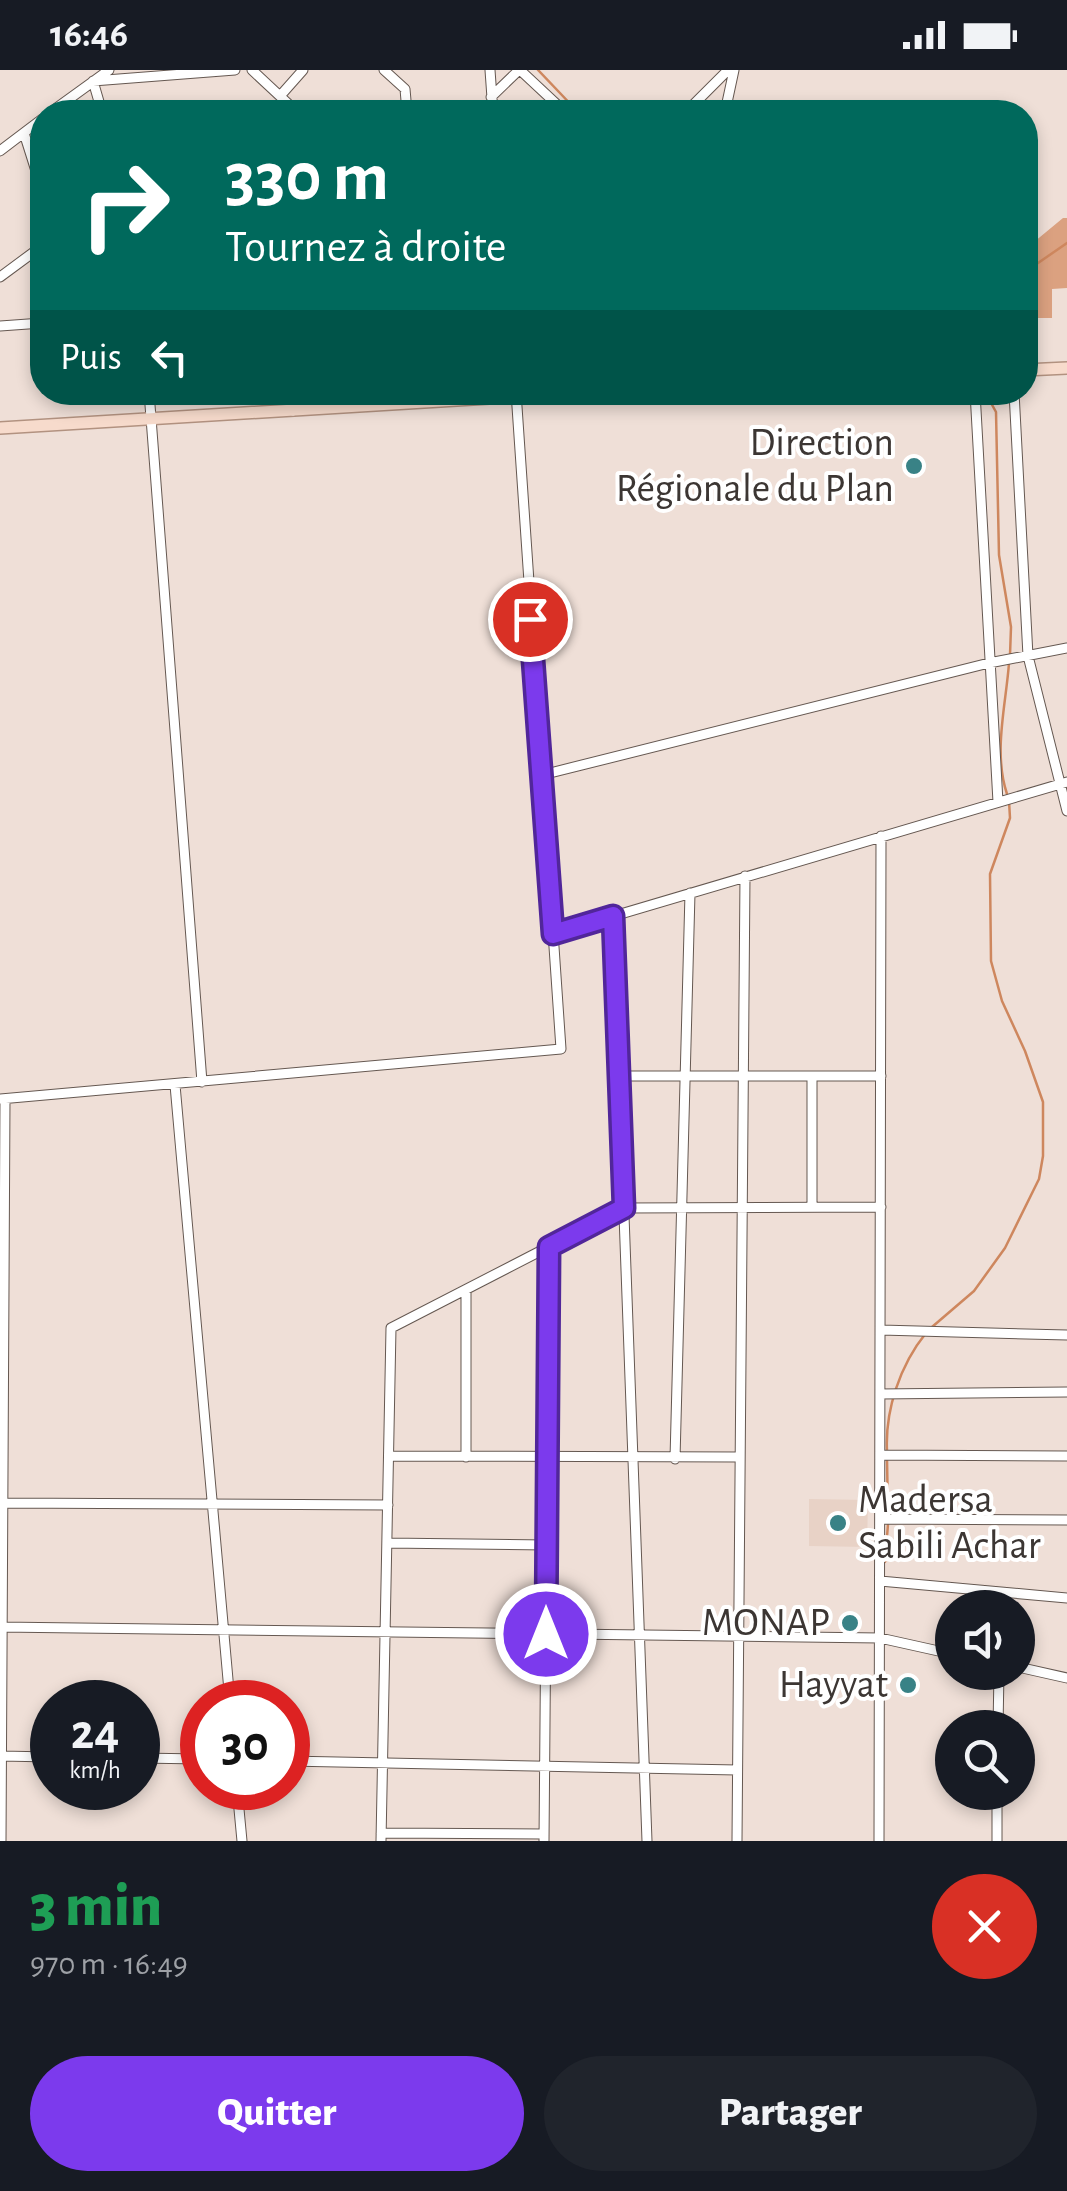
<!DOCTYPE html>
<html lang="fr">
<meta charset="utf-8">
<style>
:root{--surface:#171b24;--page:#20242c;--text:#f1f3f6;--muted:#9ea1a6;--accent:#7c3aed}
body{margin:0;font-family:"Alegreya Sans",sans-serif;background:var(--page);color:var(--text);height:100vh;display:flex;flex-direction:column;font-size:38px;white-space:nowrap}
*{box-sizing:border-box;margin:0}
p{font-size:32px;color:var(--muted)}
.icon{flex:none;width:55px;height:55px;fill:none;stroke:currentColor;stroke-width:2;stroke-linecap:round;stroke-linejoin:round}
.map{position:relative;height:1771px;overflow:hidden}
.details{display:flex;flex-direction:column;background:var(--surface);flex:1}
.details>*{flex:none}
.hud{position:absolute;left:30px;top:30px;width:1008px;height:305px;border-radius:40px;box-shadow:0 5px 15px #0003;background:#00695c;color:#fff;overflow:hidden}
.buttons{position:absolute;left:935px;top:1520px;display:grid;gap:20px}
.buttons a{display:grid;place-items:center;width:100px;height:100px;border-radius:50%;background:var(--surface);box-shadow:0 5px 15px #0003;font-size:50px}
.speed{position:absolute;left:30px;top:1610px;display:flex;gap:20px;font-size:50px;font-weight:700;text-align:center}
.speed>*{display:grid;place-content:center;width:130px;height:130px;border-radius:50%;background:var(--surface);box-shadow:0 5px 15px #0003;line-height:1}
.speed small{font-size:25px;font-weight:400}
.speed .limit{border:15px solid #d22;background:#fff;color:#111}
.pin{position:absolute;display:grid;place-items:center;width:85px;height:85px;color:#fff;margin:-42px;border:5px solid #fff;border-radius:50%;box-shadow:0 2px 10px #0007}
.me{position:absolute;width:110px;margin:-55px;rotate:0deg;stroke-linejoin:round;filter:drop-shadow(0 0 8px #0008)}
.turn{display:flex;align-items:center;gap:35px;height:210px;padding:0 30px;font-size:45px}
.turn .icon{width:130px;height:130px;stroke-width:2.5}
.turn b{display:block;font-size:70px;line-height:85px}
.then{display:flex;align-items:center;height:95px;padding:0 30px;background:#0003;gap:20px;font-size:38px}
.round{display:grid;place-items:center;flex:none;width:105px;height:105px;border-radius:52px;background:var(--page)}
.overview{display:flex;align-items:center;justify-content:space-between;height:170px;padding:0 30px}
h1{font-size:60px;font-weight:800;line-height:75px;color:#1e9e55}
.button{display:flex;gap:20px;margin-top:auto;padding:20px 30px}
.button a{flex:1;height:115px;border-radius:60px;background:var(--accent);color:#fff;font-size:40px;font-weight:800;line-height:115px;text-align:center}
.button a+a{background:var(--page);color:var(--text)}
.status{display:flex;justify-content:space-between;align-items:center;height:70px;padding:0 50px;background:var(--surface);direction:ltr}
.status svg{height:28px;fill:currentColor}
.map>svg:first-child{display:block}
.built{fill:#e8d2c6}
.green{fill:#dba180}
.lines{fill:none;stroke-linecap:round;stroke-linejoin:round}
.stream{stroke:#ce875e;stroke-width:2.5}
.minor-casing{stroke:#655851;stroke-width:11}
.major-casing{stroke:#b29280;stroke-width:14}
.minor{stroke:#fff;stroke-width:9}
.major{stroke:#f7dbcc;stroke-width:11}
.route-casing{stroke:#51269a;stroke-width:25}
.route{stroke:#7c3aed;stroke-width:18}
.poi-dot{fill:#398286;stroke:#fff;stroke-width:4}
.labels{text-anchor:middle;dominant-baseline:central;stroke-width:8;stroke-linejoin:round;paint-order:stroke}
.poi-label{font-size:40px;fill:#3c3633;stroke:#fff;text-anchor:end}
</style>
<div class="status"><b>16:46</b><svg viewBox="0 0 49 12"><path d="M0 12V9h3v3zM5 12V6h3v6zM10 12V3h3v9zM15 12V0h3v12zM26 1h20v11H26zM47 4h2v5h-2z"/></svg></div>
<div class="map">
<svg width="1067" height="1771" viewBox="0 0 1067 1771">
<rect width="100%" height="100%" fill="#efdfd7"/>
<path class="built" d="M809,1429L868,1430L867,1477L809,1476Z"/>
<path class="green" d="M1063,148H1067V218L1052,219V248H1029L1031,272H1025V175L1034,172Z"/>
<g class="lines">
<path class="stream" d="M538,0L578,42
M1025,202L1067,173
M985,322L996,342L999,485L1011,557L1010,585
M1007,724C993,682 1006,635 1009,593
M932,1257L974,1221L1005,1178L1039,1109L1043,1086V1032L1025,981L1002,931L991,891L990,804L1010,748L1009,731
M887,1381C885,1340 900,1295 926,1263
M887,1389L888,1446
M885,1492L888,1454"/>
<defs>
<path id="minor" d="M252,0L297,42
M384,0L405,19L407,42
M490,0L493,42
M520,0L565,42
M280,26L303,0
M491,27L519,0
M51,42L109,0
M102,42L93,11L235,0
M686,42L728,0
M725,42L734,0
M24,63L42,120
M0,81L42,49
M0,207L42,176
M0,256L42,253
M149,322L202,1012
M291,322L293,341
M975,322L998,732
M1014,322L1028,586L1067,741
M542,705L989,593L1067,578
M613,846L647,1771
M553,864L1067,712
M619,1006H881
M812,1006V1136
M175,1015L230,1632
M0,1029L561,979L516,322
M466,1220V1387
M881,1260L1067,1265
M880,1324L1067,1322
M880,1385L1067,1386
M389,1386L740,1387
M675,1389L690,823
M1,1433L388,1435
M880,1449L1067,1450
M387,1473L547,1475
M880,1511L1067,1528
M0,1557L880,1568L952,1584
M1018,1597L1067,1608
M998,1658L999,1602
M0,1686L52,1687
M138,1688L202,1689
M288,1691L737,1700
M237,1718L242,1771
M381,1763L544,1764
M1,1771L5,1029
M381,1771L391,1258L624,1138L881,1137
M544,1771L549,1177
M737,1771L745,806
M879,1771L881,766
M997,1771V1722"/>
<path id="major" d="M1025,300L1067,298
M0,358L589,322"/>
</defs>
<use href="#minor" class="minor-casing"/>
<use href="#major" class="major-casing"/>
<use href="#minor" class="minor"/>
<use href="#major" class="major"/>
</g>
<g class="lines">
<defs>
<path id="route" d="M530,549L553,864L613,846L624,1138L549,1177L546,1564"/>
</defs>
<use href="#route" class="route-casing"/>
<use href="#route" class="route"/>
</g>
<g class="poi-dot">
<circle cx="914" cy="396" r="10"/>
<circle cx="838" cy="1453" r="10"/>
<circle cx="850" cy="1553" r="10"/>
<circle cx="908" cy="1615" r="10"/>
</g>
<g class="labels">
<g class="poi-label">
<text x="894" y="373">Direction<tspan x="894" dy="46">Régionale du Plan</tspan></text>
<text x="858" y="1430" text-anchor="start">Madersa<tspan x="858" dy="46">Sabili Achar</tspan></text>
<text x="830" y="1553">MONAP</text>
<text x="888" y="1615">Hayyat</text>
</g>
</g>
</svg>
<div class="buttons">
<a><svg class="icon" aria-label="sound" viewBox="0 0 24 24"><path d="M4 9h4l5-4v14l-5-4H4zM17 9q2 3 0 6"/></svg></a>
<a><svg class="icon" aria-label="search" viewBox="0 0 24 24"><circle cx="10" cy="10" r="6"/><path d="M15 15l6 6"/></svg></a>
</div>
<div class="speed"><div>24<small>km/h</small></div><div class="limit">30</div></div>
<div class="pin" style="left:530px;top:549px;background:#d93025"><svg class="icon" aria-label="arrive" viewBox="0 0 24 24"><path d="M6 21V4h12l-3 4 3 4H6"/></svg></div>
<svg class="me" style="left:546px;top:1564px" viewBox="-20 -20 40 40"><circle r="17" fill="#7c3aed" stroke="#fff" stroke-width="3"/><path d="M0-11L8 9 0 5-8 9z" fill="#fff"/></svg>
<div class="hud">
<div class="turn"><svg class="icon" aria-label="right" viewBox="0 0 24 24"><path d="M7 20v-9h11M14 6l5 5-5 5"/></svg><div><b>330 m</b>Tournez à droite</div></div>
<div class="then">Puis<svg class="icon" aria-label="left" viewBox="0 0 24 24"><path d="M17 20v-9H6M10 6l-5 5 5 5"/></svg></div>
</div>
</div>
<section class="details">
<div class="overview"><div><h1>3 min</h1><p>970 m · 16:49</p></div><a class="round" style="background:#d93025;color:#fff"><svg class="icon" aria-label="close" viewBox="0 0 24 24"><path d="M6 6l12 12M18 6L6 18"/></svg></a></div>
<div class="button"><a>Quitter</a><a>Partager</a></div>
</section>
